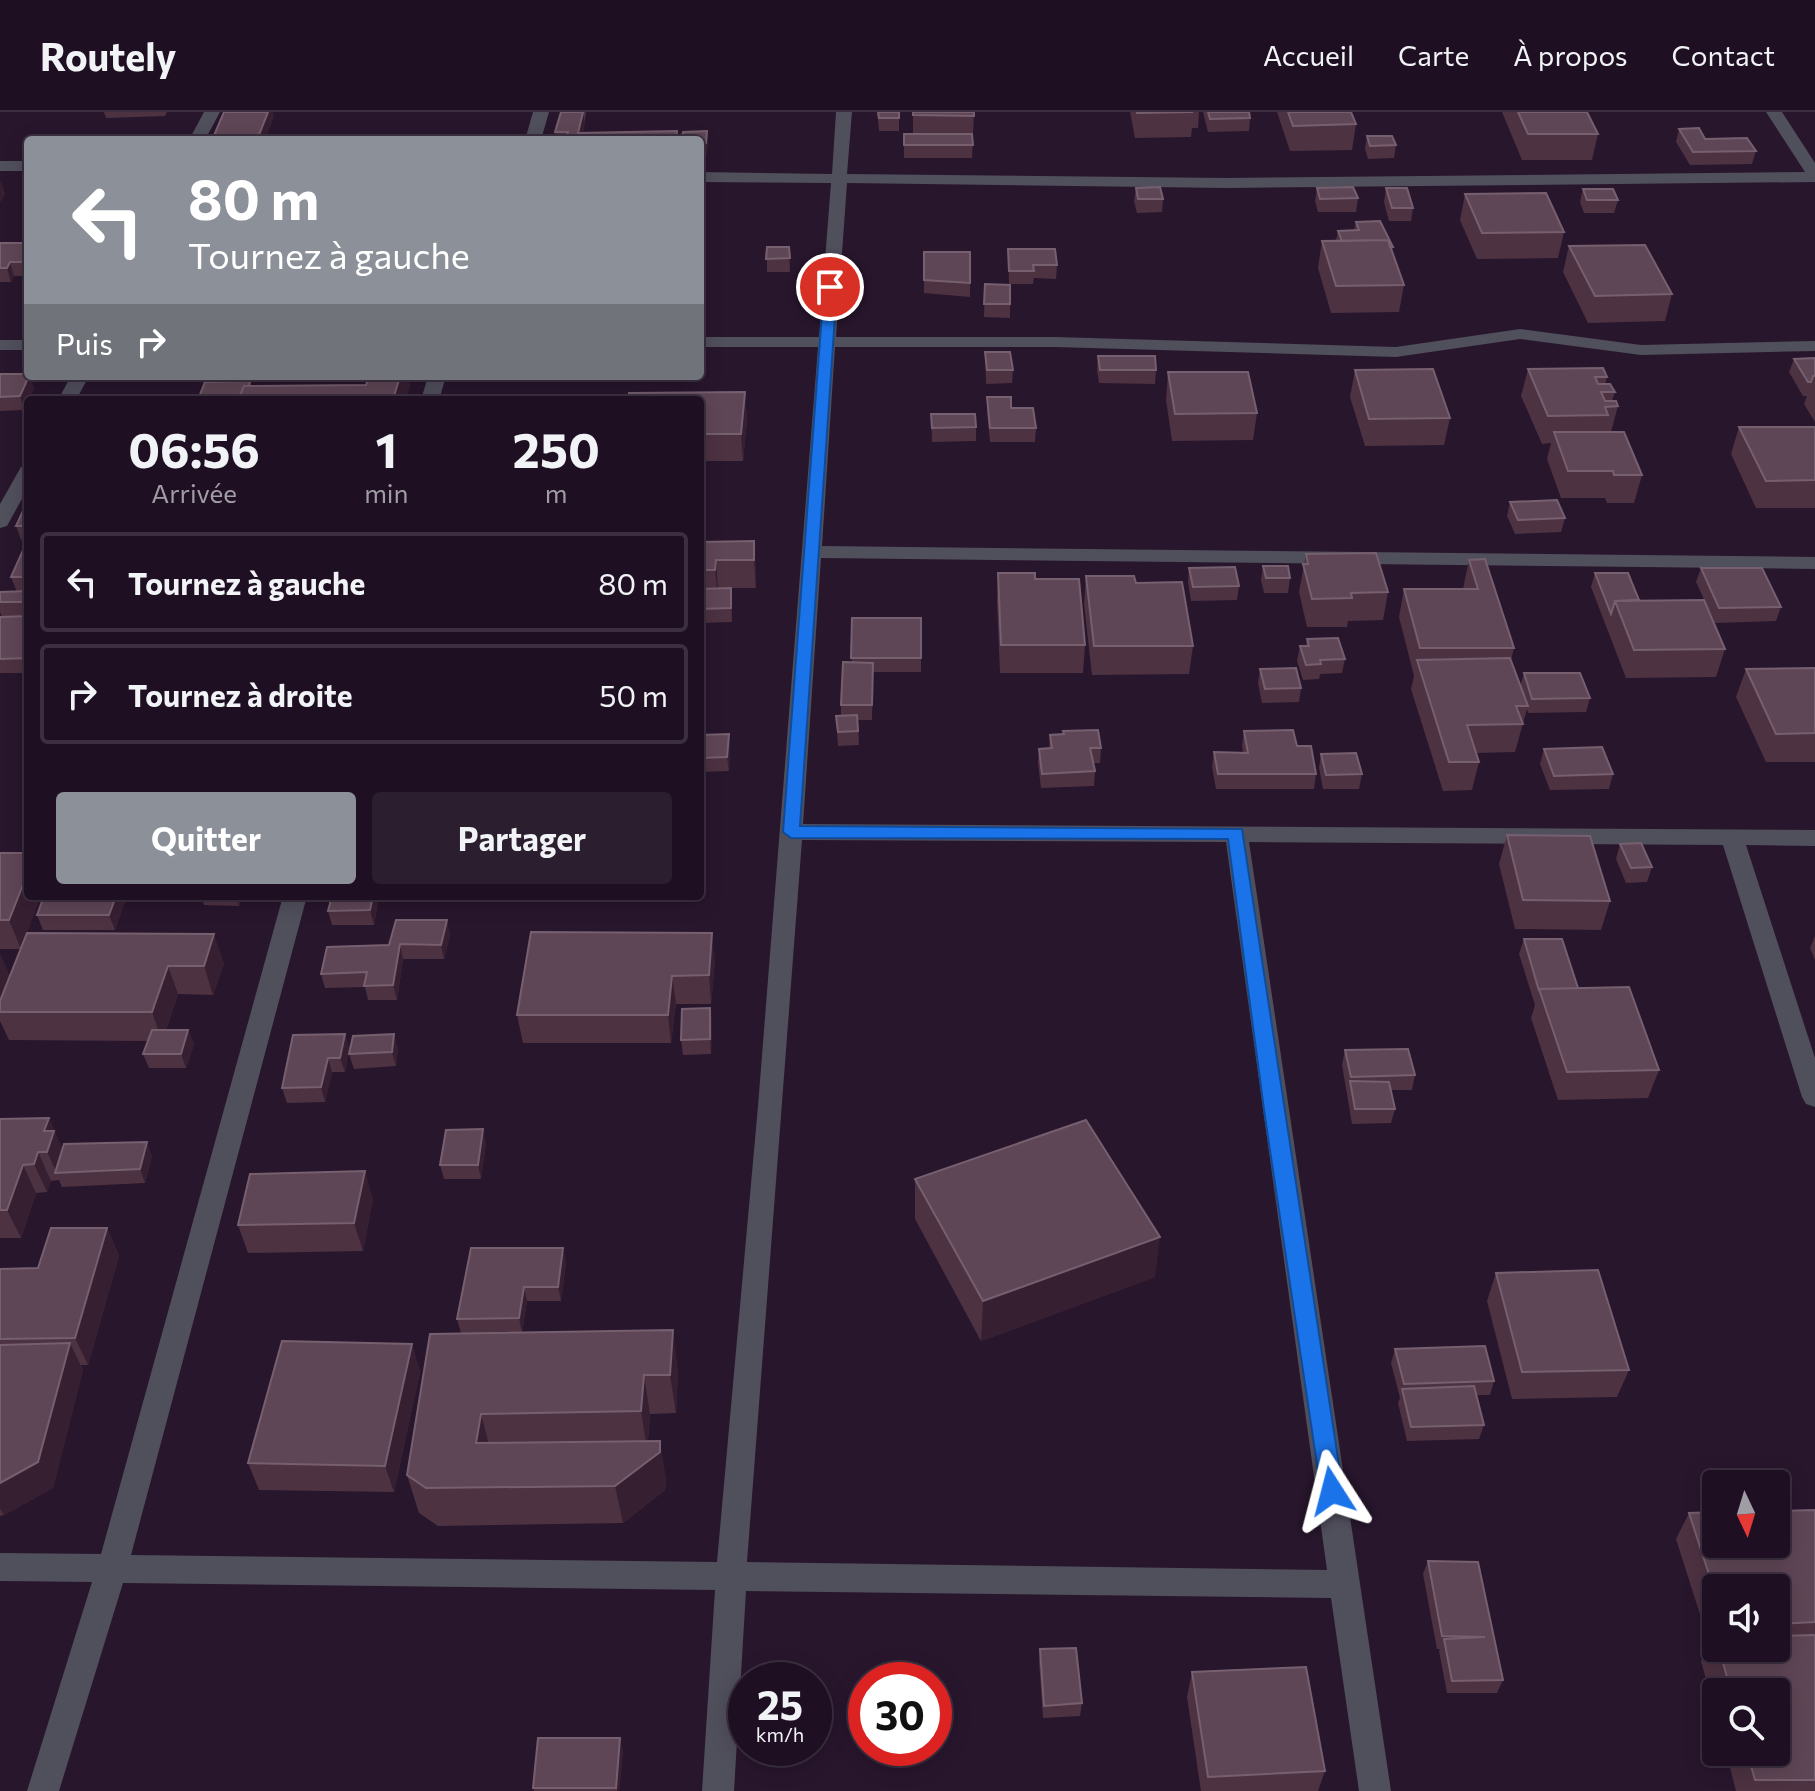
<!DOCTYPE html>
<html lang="fr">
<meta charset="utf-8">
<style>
:root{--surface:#1e1022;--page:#2b1e2f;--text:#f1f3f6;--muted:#a19da5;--line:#3c3040;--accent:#8c9099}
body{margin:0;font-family:Commissioner,sans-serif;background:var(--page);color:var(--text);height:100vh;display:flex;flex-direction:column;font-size:30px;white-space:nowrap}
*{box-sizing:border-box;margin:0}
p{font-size:26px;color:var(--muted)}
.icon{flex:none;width:44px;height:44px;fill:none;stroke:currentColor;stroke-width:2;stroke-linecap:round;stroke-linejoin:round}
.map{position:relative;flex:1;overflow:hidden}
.sheet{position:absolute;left:24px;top:284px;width:680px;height:504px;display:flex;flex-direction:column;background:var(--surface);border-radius:8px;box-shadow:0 4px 20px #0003,0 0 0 2px var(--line)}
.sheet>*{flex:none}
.hud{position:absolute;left:24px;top:24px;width:680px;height:244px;border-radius:8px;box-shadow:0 4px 20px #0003,0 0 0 2px var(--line);background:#8c9099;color:#fff;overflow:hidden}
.needle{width:52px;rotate:176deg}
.controls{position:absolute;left:1702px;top:1358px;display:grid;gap:16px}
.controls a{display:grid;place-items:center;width:88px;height:88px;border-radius:8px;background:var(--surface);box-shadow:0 4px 20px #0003,0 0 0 2px var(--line);font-size:40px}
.speed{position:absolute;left:728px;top:1550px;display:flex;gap:16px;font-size:40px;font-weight:700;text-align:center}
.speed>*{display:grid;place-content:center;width:104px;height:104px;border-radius:50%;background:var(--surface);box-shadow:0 4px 20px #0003,0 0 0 2px var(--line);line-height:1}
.speed small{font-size:20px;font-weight:400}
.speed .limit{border:12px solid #d22;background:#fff;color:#111}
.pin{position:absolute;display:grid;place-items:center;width:68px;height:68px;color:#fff;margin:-34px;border:4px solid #fff;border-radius:50%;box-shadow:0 2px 8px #0007}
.me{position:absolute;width:88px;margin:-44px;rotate:351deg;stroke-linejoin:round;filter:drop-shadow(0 0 6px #0008)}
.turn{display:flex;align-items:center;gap:28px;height:168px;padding:0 32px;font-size:36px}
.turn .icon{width:104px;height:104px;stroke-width:2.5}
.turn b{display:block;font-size:56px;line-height:68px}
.then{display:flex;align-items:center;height:76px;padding:0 32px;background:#0003;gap:16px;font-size:30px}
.eta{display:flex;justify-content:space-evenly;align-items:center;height:136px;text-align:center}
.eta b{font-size:48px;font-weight:700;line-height:56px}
.action{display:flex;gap:16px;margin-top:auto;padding:16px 32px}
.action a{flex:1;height:92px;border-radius:8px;background:var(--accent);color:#fff;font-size:32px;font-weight:700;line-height:92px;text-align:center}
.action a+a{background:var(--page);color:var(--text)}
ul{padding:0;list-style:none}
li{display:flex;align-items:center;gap:24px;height:100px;margin:0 16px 12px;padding:0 16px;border:4px solid var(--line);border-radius:8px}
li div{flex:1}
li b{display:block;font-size:30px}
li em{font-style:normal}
header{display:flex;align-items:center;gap:48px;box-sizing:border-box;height:112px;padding:0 40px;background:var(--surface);border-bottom:2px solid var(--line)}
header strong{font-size:38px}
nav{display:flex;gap:44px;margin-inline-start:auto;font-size:28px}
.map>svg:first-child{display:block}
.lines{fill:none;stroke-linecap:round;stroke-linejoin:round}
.minor{fill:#504f5c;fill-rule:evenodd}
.wall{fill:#4d3242;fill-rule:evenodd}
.shaded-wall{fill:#371f32}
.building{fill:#5f4656;stroke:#765f6f;stroke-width:2}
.route{fill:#1a73e8;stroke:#114b97;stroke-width:2}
</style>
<header>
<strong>Routely</strong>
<nav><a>Accueil</a><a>Carte</a><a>À propos</a><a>Contact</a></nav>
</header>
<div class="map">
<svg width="1815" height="1679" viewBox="0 0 1815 1679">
<rect width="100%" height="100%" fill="#28162d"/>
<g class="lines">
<path class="minor" d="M204,0H220L205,28H189Z
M533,0H549L541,28H525Z
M836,0H852L847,62L1226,66L1805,60L1766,0H1782L1815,51V70L1226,76L847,71L836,225H1055L1396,235L1520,217L1641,233L1815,229V239L1641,243L1520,227L1396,245L1055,235H835L822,434L1815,445V457L821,446L803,712L1815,718V734L1746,733L1815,946V995L1806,992L1802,985L1723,733L1249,730L1391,1679H1359L1331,1486L746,1479L734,1679H702L715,1478L123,1471L59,1679H27L92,1470L0,1469V1441L101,1442L283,784H307L131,1443L717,1450L758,994L818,235H700V225H819L831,71L700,70V60L832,62ZM802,728L1226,730L1327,1458L747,1450Z
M0,49H28V59H0Z
M0,228H28V238H0Z
M71,264H89L76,288H58Z
M428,264H446L439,288H421Z
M28,353V376L7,414L0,416V392L21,355Z"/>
</g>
<path class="wall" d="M104,0H167L165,4L106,6Z
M561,0H586L583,21L678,28H556L555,20Z
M877,0H899V19H879Z
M913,0H974L972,46H904V22H913Z
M1130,0H1199L1198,16H1192L1191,25L1135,26Z
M1203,0H1249L1250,6L1249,19L1208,20Z
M1277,0H1351L1356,12L1352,38L1290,39Z
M1502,0H1587L1598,22L1592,48H1522Z
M1679,17L1705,27L1756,39L1752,52L1690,53L1676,30Z
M707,19L708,32L706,44H700V28Z
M1367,24L1396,33L1394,46L1368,47L1365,37Z
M1136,76L1163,87L1162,100L1137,101L1134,89Z
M1317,76L1358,86L1356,100H1318L1315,89Z
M1386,76L1413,96L1411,109H1389L1384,90Z
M1583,77L1618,88L1614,101H1584L1580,90Z
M1465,82L1564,120L1558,146L1477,147L1460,108Z
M1356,110L1393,135L1392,139L1404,173L1399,200L1331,201L1318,156L1322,129H1336L1338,119L1354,118Z
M0,131H28V164H14L11,170H0Z
M1569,134L1672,182L1665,209L1588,211L1563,160Z
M767,135H789L790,160H767Z
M1008,137L1057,153L1056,167L1034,166L1033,172H1009Z
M924,140H970V185L924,181Z
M985,172L1010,192V206L984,205Z
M985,240L1013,258L1012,271L986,272Z
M1098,244L1156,258L1155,272L1099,271L1097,258Z
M1815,246V310L1804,292L1807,284H1803L1789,260L1794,247Z
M1528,257L1607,265L1605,272L1615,280L1612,289L1618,294L1611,320L1642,363L1634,391H1607L1605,386H1561L1547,347L1551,331L1542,332L1521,284Z
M1355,258L1450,306L1444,333L1365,334L1350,285Z
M1168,260L1257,301L1253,328L1172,329L1166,288Z
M0,262L34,276L24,298L0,299Z
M167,264H193L192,266H168Z
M217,264H263L262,268H219Z
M250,269L251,274L410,272L406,288H200L199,285Z
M745,280L747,308L743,349H700V288Z
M987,285L1011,296L1036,316L1035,330H990L987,299Z
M931,302L976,315V329L932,330Z
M1739,315H1815V396H1756L1731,342Z
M28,388V428H21L16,414Z
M1510,390L1565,406L1561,420L1515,422L1507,404Z
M754,429L756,476H731L732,510L700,511V430Z
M28,436V504L2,505L0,500V480H17L11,465Z
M1306,442L1388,480L1383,508L1348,509L1347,515H1307L1299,480Z
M1469,448L1514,536L1511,548L1520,575L1524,561L1590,586L1586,600L1528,601L1527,597L1515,640L1476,641L1479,650L1472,678L1443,679L1411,577L1414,564L1399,505L1404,477H1463Z
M1263,454L1290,466L1288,481H1264L1261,468Z
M1189,456L1239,474L1237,488L1191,489L1188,470Z
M1701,456L1781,495L1776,509L1715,511L1696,470Z
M998,461L1035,467L1085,533L1083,561H1000L997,489Z
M1595,461L1639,488L1725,537L1716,565L1626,566L1591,475Z
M1086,464L1136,471L1193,534L1189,562L1092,563L1084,492Z
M28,504V561H0V505Z
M921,506V560H873L872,608H858L859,633L838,634L836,604L841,603V593L852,550L851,546Z
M1307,527L1345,547L1342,561L1320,562L1319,567L1303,568L1297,549L1300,534H1306Z
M1815,556V650H1766L1736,585L1746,557Z
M1260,557L1301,576L1299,590L1262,591L1258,571Z
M1063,619L1101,636L1100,651H1093L1095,659L1094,674L1041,676L1038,651L1039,637L1049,636L1050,623L1063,622Z
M1244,619L1297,634L1316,662L1314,677H1216L1212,655L1214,640L1243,641L1242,633Z
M729,622L730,637L729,659L700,660V623Z
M1544,637L1613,662L1609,677L1550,678L1540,652Z
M1321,642L1362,662L1359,677H1323L1319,656Z
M1507,723L1610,789L1601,818L1515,817L1499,752Z
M1620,732L1652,755L1647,770L1626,771L1616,747Z
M0,741L21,837H0Z
M127,784L115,818H43L37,803Z
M200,784H242L239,794L204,793L201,784Z
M379,784L374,813H332L328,799Z
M27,821L224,851L213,883L178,882L166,918H188L194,932L186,956H149L143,942L148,929L9,928L0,909V842L10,865Z
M450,823L444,847H403L397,888H368L365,875L325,876L321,862L389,833Z
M1815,824V848L1810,836Z
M1524,827L1578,876L1659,958L1648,986L1558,988L1531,906L1535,893L1519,842Z
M715,849L711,892H676L671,931H523L517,903Z
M710,896L712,910L711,942L683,943L681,928Z
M345,922L349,937L345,960H332L325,990L287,991L282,976Z
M398,937L396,954L354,957L349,942Z
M1345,938L1415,963L1412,978H1391L1395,997L1391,1011L1352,1012L1342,953Z
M49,1006L62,1037L152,1044L145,1071L62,1075L59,1068L51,1069L47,1080L36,1081L21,1126H0V1007Z
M486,1031L481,1067H444L440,1053Z
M915,1067L1155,1165L981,1229L915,1107Z
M373,1087L363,1139L248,1141L238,1113Z
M107,1116L119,1144L88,1253H81L83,1258L53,1376L4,1403L0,1404V1157L38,1156Z
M563,1136L566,1150L561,1189H527L522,1221H461L457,1207Z
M1496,1161L1629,1258L1617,1285L1512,1287L1487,1189Z
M430,1222L678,1258L676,1301L650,1302L648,1329L666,1367L665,1378L623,1411L438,1414L419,1401L407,1363Z
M412,1232L420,1260L394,1380L259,1378L248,1351Z
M1395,1237L1494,1269L1490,1283H1477L1484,1313L1479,1327L1407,1329L1398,1291L1400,1286L1391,1251Z
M1815,1398V1679H1736L1726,1640H1776V1580H1716V1604L1701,1549L1710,1534L1676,1427L1689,1401ZM1716,1476H1776V1536H1716Z
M1428,1449L1503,1568L1497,1581H1447L1439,1539L1440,1537H1437L1423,1462Z
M1040,1537L1082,1591L1080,1604L1043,1606L1039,1550Z
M1192,1560L1325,1659L1318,1679H1201L1187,1585Z
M623,1639L619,1679H534L533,1676Z"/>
<path class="shaded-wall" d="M268,0H273L274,5L265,28H257Z
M583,0L585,13L581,28L578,21Z
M707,19L708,32L706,44V31Z
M1,69L5,82L0,91V70Z
M10,150L14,164L11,170L7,156Z
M29,264H30L34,276L24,298L20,284Z
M400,264H409L410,272L406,288H393Z
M745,280L747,308L743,349L741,322Z
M754,429L756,457V476L754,448Z
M716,448L718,476V486L715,458Z
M729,622L730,637L729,659L727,645Z
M28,760V784H41L21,837L9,808Z
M116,784H127L115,818L109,803Z
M236,784H242L239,794Z
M373,784H379L374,813L370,798Z
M447,808L450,823L444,847L441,833Z
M712,821L715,849L711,892L709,863Z
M214,822L224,851L213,883L204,854Z
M400,832L403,847L397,888L393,873Z
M0,842L10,865L0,890Z
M168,854L178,882L162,929L152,900Z
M672,864L676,892L671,931L668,903Z
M710,896L712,910L711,942L710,927Z
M188,918L194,932L186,956L181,942Z
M345,922L349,937L345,960L340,946Z
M394,922L398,937L396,954L392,940Z
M328,946L332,960L325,990L321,975Z
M49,1006L67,1047L57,1061L47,1040L44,1019Z
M483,1017L486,1031L481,1067L478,1053Z
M147,1030L152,1044L145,1071L140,1057Z
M38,1040L51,1069L47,1080L34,1052Z
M23,1053L36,1081L21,1126L7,1098Z
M365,1059L373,1087L363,1139L354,1111Z
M107,1116L119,1144L88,1253L75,1226Z
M1160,1125L1155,1165L981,1229L983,1189Z
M563,1136L566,1150L561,1189L558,1175Z
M524,1175L527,1189L522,1221L519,1206Z
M673,1218L678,1258L676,1301L670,1263Z
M70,1231L83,1258L53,1376L4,1403L0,1397V1371Z
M412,1232L420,1260L394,1380L385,1354Z
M644,1263L650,1302L647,1337L641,1299Z
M481,1302L491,1340L476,1331Z
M660,1329L666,1367L665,1378L623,1411L615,1374Z
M620,1626L623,1639L619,1679H617Z"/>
<path class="building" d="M224,0H268L257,28H212Z
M561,0H583L578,21L677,19L676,28H566L568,20H555Z
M878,0H899V6H879Z
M913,0H974V4L913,3Z
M1137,0H1193L1137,1Z
M1208,0H1249L1250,6L1210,7Z
M1288,0H1351L1356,12L1293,14Z
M1518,0H1587L1598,22H1528Z
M1699,16L1705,27L1747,26L1756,39L1693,40L1679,17Z
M707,19L706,31H700V28H681L683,20Z
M904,22H972L973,33H904Z
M1367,24H1392L1396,33L1370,34Z
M1160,75L1163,87H1138L1136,76Z
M1353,75L1358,86L1320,87L1317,76Z
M1386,76H1407L1413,96H1392Z
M1583,77H1613L1618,88H1587Z
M1546,81L1564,120L1482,121L1465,82Z
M1380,109L1393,135H1390L1388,128L1342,129L1338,119L1359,118L1356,110Z
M1388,128L1404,173L1336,174L1322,129Z
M0,131H28V150H10L7,156H0Z
M1645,133L1672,182L1595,184L1569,134Z
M767,135H789L790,146L766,147Z
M1008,137H1055L1057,153H1033L1034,159H1009Z
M924,140H970V171L924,168Z
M985,172L1010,173V192H984Z
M985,240H1010L1013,258H987Z
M1098,244H1155L1156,258H1100Z
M1815,246V264H1813L1811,270H1808L1794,247Z
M1603,256L1607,265H1595L1598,272H1610L1615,280H1601L1605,289H1616L1618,294L1605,295L1608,303L1548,304L1528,257Z
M1433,257L1450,306L1369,307L1355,258Z
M1168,260H1248L1257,301L1175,302Z
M0,262H28L29,264L20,284L0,285Z
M369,264H400L393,288H238L244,274L366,273Z
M250,269L249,274H244L240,284L199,285L205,270Z
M745,280L741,322H700V288H628L629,281Z
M987,285H1011V296H1033L1036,316H990Z
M931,302H975L976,315L932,316Z
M1739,315H1815V368L1766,369Z
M1554,320H1624L1642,363H1614L1613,359H1568Z
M28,388V414H16Z
M1557,388L1565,406L1518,408L1510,390Z
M754,429V448H716L715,458H700V430Z
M24,436H28V465H11Z
M1376,441L1388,480L1351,481L1352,486L1312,487L1303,452H1308L1306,442Z
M1485,447L1514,536H1420L1404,477H1478L1469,448Z
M1263,454H1288L1290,466H1266Z
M1235,455L1239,474L1193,475L1189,456Z
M1701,456H1762L1781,495L1719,496Z
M998,461H1035V467H1079L1085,533H1001Z
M1595,461H1628L1639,488L1615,489L1611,502Z
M1086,464H1134L1136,471L1182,470L1193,534H1094Z
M731,476V496L700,497V477Z
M28,479V484L26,490H0V480Z
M1704,488L1725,537L1634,538L1615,489Z
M28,504V546L0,547V505Z
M852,506H921V546H851Z
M1338,526L1345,547L1320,548L1321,552L1306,553L1300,534H1309L1307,527Z
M1510,546L1528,594H1516L1523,612L1467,613L1479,650H1449L1417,548Z
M843,550L873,551L872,593H841Z
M1296,556L1301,576L1265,577L1260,557Z
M1815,556V621L1776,622L1746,557Z
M1524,561H1580L1590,586L1532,587Z
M857,603L858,619L838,620L836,604Z
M1098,618L1101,636H1090L1095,659L1042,662L1039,637L1052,636L1050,623L1064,622L1063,619Z
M1293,618L1297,634H1311L1316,662H1218L1214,640L1248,641L1244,619Z
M729,622L727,645L700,646V623Z
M1602,635L1613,662L1554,664L1544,637Z
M1356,641L1362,662L1326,663L1321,642Z
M1507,723L1590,724L1610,789L1523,788Z
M1641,731L1652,755L1631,756L1620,732Z
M0,741H28V760L9,808H0Z
M44,784H116L109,803H37Z
M332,784H373L370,798L328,799Z
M396,808H447L441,833L400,832L393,873L364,874L367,860L321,862L327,835L389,833Z
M531,820L712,821L709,863L672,864L668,903H517Z
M27,821L214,822L204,854H168L152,900H0V889Z
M1524,827H1562L1578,876L1539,877V879Z
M1629,875L1659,958L1567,960L1539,877Z
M710,896V927L681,928L682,897Z
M152,918H188L181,942H143Z
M345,922L340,946H328L321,975L282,976L293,923Z
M394,922L392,940L349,942L353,924Z
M1408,937L1415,963L1351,965L1345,938Z
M1350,969L1389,970L1395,997H1355Z
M49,1006L44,1019H54L47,1040H38L34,1052L23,1053L7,1098H0V1007Z
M1086,1008L1160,1125L983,1189L915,1067Z
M483,1017L478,1053H440L446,1018Z
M147,1030L140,1057L55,1061L64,1032Z
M365,1059L354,1111L238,1113L250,1062Z
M51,1116H107L75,1226L0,1227V1157L38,1156Z
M471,1136H563L558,1175H524L519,1206L457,1207Z
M1598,1158L1629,1258L1522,1260L1496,1161Z
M673,1218L670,1263H644L641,1299L481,1302L476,1331L660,1329V1340L615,1374L426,1376L407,1363L430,1222Z
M282,1229L412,1232L385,1354L248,1351Z
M70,1231L38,1350L0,1371V1233Z
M1485,1234L1494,1269L1404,1272L1395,1237Z
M1474,1274L1484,1313L1411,1315L1402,1277Z
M1815,1398V1510L1776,1512V1476H1716V1484L1689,1401L1716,1400V1432H1776V1399Z
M1428,1449L1478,1450L1503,1568L1452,1569L1444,1527L1485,1525L1442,1524Z
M1815,1523V1668H1755L1747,1640H1776V1580H1731L1719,1536H1776V1524Z
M1076,1536L1082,1591L1044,1594L1040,1537Z
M1306,1555L1325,1659L1208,1665L1192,1560Z
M538,1626H620L616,1676H533Z"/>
<path class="route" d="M830,171L837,175L800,714L1242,717L1343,1379L1340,1386L1332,1389L1324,1386L1321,1379L1265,1005L1228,727L791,726L783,720L824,175Z"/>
</svg>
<div class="controls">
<a><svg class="needle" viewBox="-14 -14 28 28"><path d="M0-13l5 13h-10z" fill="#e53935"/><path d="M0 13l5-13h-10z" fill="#a19da5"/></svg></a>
<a><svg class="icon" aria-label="sound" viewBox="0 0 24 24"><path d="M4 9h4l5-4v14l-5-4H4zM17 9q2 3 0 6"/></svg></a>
<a><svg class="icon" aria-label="search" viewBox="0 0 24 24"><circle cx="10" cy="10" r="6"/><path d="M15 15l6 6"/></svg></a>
</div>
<div class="speed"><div>25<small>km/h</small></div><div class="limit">30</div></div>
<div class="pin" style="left:830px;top:175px;background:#d93025"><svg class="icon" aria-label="arrive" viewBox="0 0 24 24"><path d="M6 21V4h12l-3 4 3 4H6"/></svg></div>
<svg class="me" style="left:1332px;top:1379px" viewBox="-20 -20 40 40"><path d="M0-17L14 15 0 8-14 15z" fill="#1a73e8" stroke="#fff" stroke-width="4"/></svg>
<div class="hud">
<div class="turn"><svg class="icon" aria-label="left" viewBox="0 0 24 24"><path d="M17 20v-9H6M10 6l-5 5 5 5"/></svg><div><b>80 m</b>Tournez à gauche</div></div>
<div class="then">Puis<svg class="icon" aria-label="right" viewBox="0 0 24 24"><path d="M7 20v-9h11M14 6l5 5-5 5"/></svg></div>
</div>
<section class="sheet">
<div class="eta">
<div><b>06:56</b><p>Arrivée</p></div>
<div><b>1</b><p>min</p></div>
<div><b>250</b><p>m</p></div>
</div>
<ul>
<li><svg class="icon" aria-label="left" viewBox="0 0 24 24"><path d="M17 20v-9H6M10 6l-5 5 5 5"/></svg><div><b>Tournez à gauche</b></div><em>80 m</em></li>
<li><svg class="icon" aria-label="right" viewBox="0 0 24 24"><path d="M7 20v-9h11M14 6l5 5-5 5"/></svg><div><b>Tournez à droite</b></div><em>50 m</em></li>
</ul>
<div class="action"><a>Quitter</a><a>Partager</a></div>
</section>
</div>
